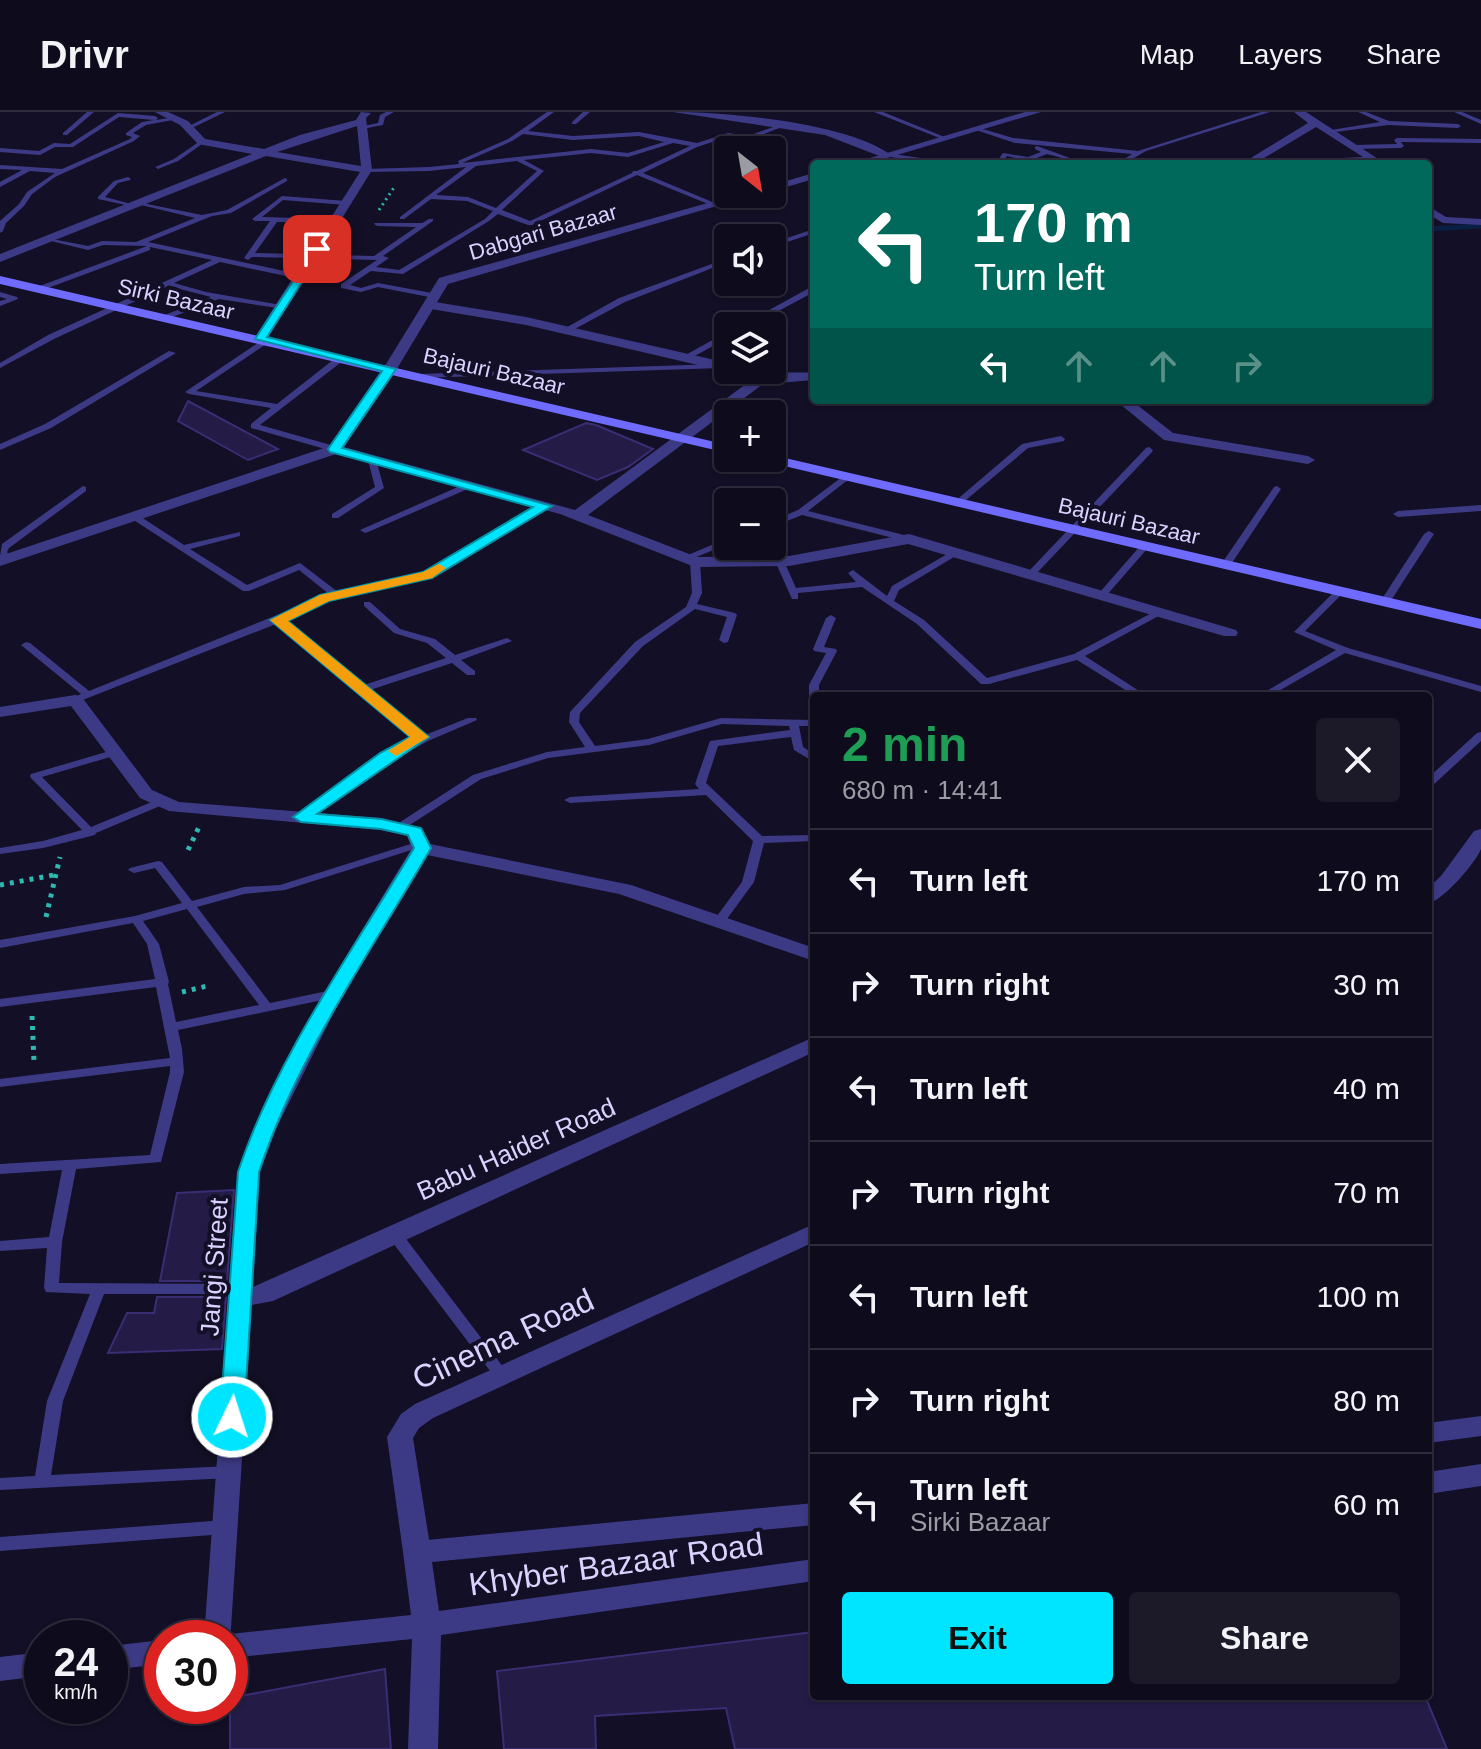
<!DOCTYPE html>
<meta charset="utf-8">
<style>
:root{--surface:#0e0b1c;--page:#1c1929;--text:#f1f3f6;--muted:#9b9ba3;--line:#2e2b3b;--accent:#00e5ff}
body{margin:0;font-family:Helvetica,sans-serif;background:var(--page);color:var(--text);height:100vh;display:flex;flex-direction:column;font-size:30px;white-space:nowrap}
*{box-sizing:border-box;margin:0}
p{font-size:26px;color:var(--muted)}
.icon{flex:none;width:44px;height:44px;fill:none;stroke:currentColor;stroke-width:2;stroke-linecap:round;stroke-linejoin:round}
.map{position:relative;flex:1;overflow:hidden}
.side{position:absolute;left:810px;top:580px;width:622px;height:1008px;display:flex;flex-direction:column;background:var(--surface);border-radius:8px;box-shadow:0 2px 6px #0004,0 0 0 2px var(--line)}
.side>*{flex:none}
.guide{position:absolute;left:810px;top:48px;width:622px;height:244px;border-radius:8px;box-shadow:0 2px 6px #0004,0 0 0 2px var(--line);background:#00695c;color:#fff;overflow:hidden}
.needle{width:52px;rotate:149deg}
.buttons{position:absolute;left:714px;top:24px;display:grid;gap:16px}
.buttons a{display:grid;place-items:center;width:72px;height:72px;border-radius:8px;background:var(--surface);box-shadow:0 2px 6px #0004,0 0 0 2px var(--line);font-size:40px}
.speed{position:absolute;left:24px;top:1508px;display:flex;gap:16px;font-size:40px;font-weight:700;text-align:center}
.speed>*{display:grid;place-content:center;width:104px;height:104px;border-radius:50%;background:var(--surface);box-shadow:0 2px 6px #0004,0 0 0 2px var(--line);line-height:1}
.speed small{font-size:20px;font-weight:400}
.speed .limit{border:12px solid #d22;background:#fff;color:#111}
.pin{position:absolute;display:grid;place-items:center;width:68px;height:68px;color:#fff;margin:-34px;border-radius:16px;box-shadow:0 4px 12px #0006}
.me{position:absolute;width:88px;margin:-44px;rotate:4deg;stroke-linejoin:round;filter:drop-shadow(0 0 6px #0008)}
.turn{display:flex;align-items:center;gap:28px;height:168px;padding:0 32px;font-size:36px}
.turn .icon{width:104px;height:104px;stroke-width:2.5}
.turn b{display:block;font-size:56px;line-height:68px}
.lanes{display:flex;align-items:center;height:76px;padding:0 32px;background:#0003;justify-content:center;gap:40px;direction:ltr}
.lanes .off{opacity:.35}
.round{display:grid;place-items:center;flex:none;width:84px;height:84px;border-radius:8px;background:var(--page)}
.overview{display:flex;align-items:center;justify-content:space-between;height:136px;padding:0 32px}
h1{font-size:48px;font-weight:600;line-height:60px;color:#1e9e55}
.primary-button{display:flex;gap:16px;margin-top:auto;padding:16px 32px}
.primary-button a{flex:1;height:92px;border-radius:8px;background:var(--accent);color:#111;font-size:32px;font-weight:600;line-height:92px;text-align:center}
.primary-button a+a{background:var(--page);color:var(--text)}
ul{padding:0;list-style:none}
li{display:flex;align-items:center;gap:24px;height:104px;padding:0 32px;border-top:2px solid var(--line)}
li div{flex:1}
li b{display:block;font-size:30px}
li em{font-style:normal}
header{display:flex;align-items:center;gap:48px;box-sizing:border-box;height:112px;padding:0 40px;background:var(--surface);border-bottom:2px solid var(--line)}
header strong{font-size:38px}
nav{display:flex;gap:44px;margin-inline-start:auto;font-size:28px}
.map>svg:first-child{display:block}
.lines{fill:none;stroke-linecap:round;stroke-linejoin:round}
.stream{stroke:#0a1f44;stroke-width:5}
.building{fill:#241b47;stroke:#3b2d73;stroke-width:2}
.path-far1{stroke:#2fb8b0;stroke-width:3;stroke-dasharray:2 4;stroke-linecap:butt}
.path{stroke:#2fb8b0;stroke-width:5;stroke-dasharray:4 6;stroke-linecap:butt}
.service{fill:#3d3a85;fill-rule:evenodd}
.minor{fill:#3d3a85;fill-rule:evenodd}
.tertiary{fill:#3d3a85;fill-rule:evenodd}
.secondary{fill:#6f6bff;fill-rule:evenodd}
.route{fill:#00e5ff;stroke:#0095a6;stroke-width:2}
.slow{fill:#f59e0b}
.labels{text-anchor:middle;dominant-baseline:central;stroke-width:8;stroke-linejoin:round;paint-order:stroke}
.far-street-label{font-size:22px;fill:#d9d4ff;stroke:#130f26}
.street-label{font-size:26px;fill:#d9d4ff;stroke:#130f26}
.near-street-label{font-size:32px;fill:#d9d4ff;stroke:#130f26}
</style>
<header>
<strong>Drivr</strong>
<nav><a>Map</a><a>Layers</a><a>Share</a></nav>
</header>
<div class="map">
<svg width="1481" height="1637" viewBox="0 0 1481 1637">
<rect width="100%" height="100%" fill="#130f26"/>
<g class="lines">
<path class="stream" d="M1428,117L1481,114"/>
</g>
<path class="building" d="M188,289L278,337L248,348L178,309Z
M586,311L596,313L653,337L628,355L597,368L523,338Z
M234,1078L227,1169H160L177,1081Z
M157,1185H226L222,1237L108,1241L127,1201H154Z
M814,1520V1584H1425L1447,1637H735L726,1596L595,1604L596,1637H504L497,1559Z
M385,1557L391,1637H230V1586Z"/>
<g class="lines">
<path class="path-far1" d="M379,98L395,74"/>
<path class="path" d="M188,738L199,715
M0,773L59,762
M46,805L60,745
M182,880L207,874
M32,904L34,950"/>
<path class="service" d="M87,0H94L67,23H63V21Z
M217,0H225L190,17L185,16Z
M386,0H394L385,5L383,13L362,17L359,15L378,11L380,3Z
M547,0H554L528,19L573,24L639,20L697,31L728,21L748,24L782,12L787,13L749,28L728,25L697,35L643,61L717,92V94H713L637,63L532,113H528L498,102L489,109L403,162L371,159L350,173L361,176L378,171L437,182L438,184L434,186L378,175L361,180L341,176V172L377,148L252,145L248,148L244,146L270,109H255L252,107L282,84L346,89L349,91L346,93L283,88L262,105L335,107L338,109L335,111L277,110L255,141L374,144L416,115L377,114L374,112L375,111H422L429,107H433V109L383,144L389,146L376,155L399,158L485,107L493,99L467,89L431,87L404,107H400V105L466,55L429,59L367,60L365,59V57L429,55L459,52L458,49L508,27ZM523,22L573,28L639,24L664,30L628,41L591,37L462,51L512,29ZM673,31L690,34L637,59H633L632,61L530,109L502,98L544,59L524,48L591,41L628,45ZM517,49L537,59L496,96L468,85L436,83L476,54Z
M583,0H590L576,12H572V10Z
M874,0H883L947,26L942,27Z
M1261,0H1270L1146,39L1127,50L1128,52L1118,51L1132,42L1015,31L973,17L976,15L1013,26L1138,39Z
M1358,0H1366L1389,9L1458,12L1461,14L1458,16L1388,13L1328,21L1325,19L1380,10Z
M1454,0H1462L1481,8V12Z
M118,1L155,4L158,6L156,8L175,5L178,7L146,13L133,21L140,24L134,29L55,65L32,82L24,94L6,111L3,119L0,121V109L19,92L27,80L55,61L30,59L0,75V70L22,58L0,57V53L62,57L130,27L132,25L126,23V21L142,10L154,8L119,5L73,35H55L40,43L0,40V36L39,39L54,31L70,32Z
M1397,26L1481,27V31L1401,30L1404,34L1401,36L1354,37L1351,35L1354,33L1397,32L1394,28Z
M200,29L205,30L178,49L158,57L155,55L174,47Z
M1037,34L1070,46L1061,52H1053L1062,46L1047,42L1029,49L1007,44L1001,52H995L1003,41L1028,45L1041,40L1035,37V35Z
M886,41L948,50L951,52H935L884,44L883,43Z
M128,65L131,67L130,68L118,71L105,85L135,93V95L98,87V85L114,69Z
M285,66L287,67V69L231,101L212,104L148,130L303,163V167H300L220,150L174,171L206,180L281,193H284V197L219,187L165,208L161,206L162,204L211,185L168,174L54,227L0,256V251L48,223L212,148L150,135V138L40,179H37V175L147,134L103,133L88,138L47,128V126L88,134L102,129L136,130L195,106L137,92V90L202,103L227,98Z
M814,117V121L772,135V131Z
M728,146V150L625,190L569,220L562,218L619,186Z
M811,175H814V180L750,214H740Z
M0,180L17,185L18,187L0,194V189L7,187L0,185Z
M725,221H728V226L689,247L682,245Z
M264,227L271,229L196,279L277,292L338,244H344V248L260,313L338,335V339H332L251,316V312L271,296L189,282L185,280Z
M169,239L176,241L51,316L0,338V332L45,312Z
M718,252H721V256L418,266L414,264L418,262Z
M1061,324L1065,327L1064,329L1028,336L960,393H954L953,391L1022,332Z
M1149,335L1153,338L1152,340L1034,464H1028V460L1146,336Z
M372,345L376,348L384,376L338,406H332V402L375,375L368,348Z
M846,362L850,365L849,367L808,399L912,425V429L909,430L802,403L772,415V409L798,398Z
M467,371L470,372V376L368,420L365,421L360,418Z
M83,374L86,375V379L9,436L7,440L12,447L7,450L4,449L0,444L2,432Z
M1277,374L1281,377L1230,454L1225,457L1222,456L1220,454L1274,375Z
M545,391L549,394L548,396L430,465L328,488L284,508L364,573L446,546L427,531L394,521L364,494V490H370L400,517L435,527L455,543L507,526L512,529L461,548L475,559V563H467L452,551L370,578L425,623L468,606H476L477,608L428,629L386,652L305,707L301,708L295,705L358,660L416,627L276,512L75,591L70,588L81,582L21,533L26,530L30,531L89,579L329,482L299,458L249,479H243L129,405V401H135L184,433L240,420V424L190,437L247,473L300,451L338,480L424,461Z
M1481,393V399L1398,405L1393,402L1398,399Z
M1429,419L1434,422L1390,490L1388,492H1382L1380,490L1424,422Z
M728,426V432L689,448L686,449L681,446Z
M1144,432L1149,435L1147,437L1106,484H1100V480L1141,433Z
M956,437L959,438V442L899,478L894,489L924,508L987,566L1074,542L1161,496L1166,499L1164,501L1085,544L1147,584H1135L1077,548L989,572H981L917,512L862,475L798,481V487H792L775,449L780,446L783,447L796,476L856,470L848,461L853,458L887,484L892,474Z
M695,447L700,450L702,481L697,492L735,501L737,503L728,530L724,531L719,528L727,505L695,497L643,534L580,601L579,610L595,634L648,627L721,606L814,608V614H799L803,635L814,642V650L794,638L791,625L718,634L706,671L762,724L814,723V729L764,731L754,770L724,811H716L714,808L742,770L753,729L706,683L570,691L564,688L570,685L699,677L695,672L710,629L790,618L789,614L722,612L649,633L548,646L481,667L402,718H394L392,716L394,714L473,663L547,640L585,635L569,610L570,600L635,530L686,495L692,481L690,450Z
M1339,477L1344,480L1305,519L1348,536L1481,574V580L1345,541L1270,584H1258L1336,538L1294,520L1336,478Z
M831,503L836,506L824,535L836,537L837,539L819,573V584H814V587L809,584V573L826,541L814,539L813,537L826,506Z
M1481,620V629L1432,674L1428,675V666L1477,621Z
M113,638L117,639L118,641L117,643L42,665L91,715L159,687H167L169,689L167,691L96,721L95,723L43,736L0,742V736L43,729L82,718L31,666L30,664L31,662Z
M420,729L426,732L424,734L285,778L244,782L197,795L270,891L337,877L343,881L337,885L178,918L182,937L184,960L161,1050L76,1057L62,1130L59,1171L241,1172L246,1173L248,1177L246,1181L241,1182H104L63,1289L51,1363L229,1354L235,1356L237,1360L235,1364L229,1366L0,1378V1366L35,1364L47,1289L90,1182L46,1180L44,1176L47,1136L0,1139V1129L49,1125L62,1058L0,1062V1052L150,1043L170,960V954L0,975V967L170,946L156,875L0,895V887L155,867L147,832L133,811L0,836V828L135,804L182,791L155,756L134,761L128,758L130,756L158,749L162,750L192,789L244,775L280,773ZM187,797L259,893L176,910L168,872L169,870L159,832L143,809Z
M395,1118L400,1119L507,1260L510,1264L507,1268L502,1270L497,1268L390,1127L388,1123L390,1119Z
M225,1408L231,1410L233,1415L231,1420L225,1422L0,1439V1425Z"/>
<path class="minor" d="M155,0H168L188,9L205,27L264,37L300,23L356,8L361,0L371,1L366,6L372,58L265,230L254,227L360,60L266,44L0,150V142L252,42L198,32L180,13ZM357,14L361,54L277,40Z
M673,0C728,0 848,11 891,43L882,45L825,23Z
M1294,0H1306L1386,52H1294L1299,48L1363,45L1316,15L1254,52H1241L1308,11Z
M1428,94L1446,105L1481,107V113L1443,111L1428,102Z
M429,189L526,205L728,251V258C758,258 784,262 814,260V268L777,271L767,269L588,403L697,445L789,444L909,422L1236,518L1238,521L1236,524H1224L908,432L789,454L695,455L560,402L336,342L0,454V444L330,334L385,254L397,257L344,335L575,398L754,266L526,213L425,196L423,193Z
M1115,288H1131L1173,321L1308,344L1315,348L1308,352L1164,328Z
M75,583L81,584L152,678L179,690L381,706L422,716L430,732L631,773L814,836V849L619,782L427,743L337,894L276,1017L260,1060L253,1175L814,925V940L273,1189L252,1193L230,1531V1526H204L238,1060C281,944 348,842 412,736L407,724L381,718L169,699L140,686L71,594L0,605V595Z
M1481,717C1481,723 1481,732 1481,737C1475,752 1443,788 1428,792V776L1441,764L1474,719Z
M814,1112V1130L433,1306L419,1316L413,1326L431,1440L427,1448L417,1451L407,1448L403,1440L387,1325L401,1302L415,1292Z"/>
<path class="tertiary" d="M1025,0H1041L867,52H850Z
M814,61V67L772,79V73Z
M740,82H758L448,172L395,260L383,257L439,166Z
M1481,1304V1324L1428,1331V1311Z
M1481,1352V1374L1428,1382V1360Z
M814,1391V1413L432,1450L439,1499L814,1447V1469L441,1523L438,1637H408L412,1527L230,1546V1526H220L230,1522L411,1503L403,1440L407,1432L417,1429Z
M162,1528V1552L110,1558V1534Z
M42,1540V1564L0,1569V1545Z"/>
<path class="secondary" d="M0,164L728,333V341L0,172Z
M772,343L1481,507V517L767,350L760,346H772Z"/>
</g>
<path class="route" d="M317,133L323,137L267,225L396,257L342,336L552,394L432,466L329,489L288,509L429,625L317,702L381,707L421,716L431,736C371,840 296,945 259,1060L244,1305L240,1311H224L220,1305L238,1060C276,945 352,840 414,736L408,723L381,717L301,710L293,705L380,641L410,625L270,508L320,483L423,460L533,395L330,340L328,337L382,259L255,227Z"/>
<path class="slow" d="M439,452L446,456L432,466L329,489L288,509L429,625L396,644L388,639L410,625L270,508L320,483L423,460Z"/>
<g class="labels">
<g class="far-street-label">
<text transform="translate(543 120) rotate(-16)">Dabgari Bazaar</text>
<text transform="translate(176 187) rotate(13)">Sirki Bazaar</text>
<text transform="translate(494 259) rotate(13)">Bajauri Bazaar</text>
<text transform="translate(1129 409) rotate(13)">Bajauri Bazaar</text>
</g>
<g class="street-label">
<text transform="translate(516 1037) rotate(-24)">Babu Haider Road</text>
<text transform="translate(214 1155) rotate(-86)">Jangi Street</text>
</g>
<g class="near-street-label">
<text transform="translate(503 1227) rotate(-25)">Cinema Road</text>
<text transform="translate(616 1452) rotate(-8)">Khyber Bazaar Road</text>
</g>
</g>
</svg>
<div class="buttons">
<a><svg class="needle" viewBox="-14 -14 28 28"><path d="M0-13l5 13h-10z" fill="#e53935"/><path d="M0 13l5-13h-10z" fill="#9b9ba3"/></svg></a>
<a><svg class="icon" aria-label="sound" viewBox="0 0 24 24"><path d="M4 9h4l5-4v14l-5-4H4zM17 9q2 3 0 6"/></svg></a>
<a><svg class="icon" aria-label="layers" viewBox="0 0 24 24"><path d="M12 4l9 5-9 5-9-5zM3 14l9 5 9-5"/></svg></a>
<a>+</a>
<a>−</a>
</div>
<div class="speed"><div>24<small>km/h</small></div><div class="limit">30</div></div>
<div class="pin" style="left:317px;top:137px;background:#d93025"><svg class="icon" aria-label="arrive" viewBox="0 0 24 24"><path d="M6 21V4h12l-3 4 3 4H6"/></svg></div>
<svg class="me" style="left:232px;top:1305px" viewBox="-20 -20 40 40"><circle r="17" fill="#00e5ff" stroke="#fff" stroke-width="3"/><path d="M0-11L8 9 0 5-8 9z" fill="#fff"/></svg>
<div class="guide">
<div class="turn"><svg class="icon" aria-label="left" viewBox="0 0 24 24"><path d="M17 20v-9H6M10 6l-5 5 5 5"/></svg><div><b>170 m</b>Turn left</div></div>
<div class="lanes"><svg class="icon" aria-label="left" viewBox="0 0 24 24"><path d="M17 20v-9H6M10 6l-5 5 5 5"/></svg><svg class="icon off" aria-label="ahead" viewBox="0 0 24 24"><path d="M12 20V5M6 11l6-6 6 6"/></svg><svg class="icon off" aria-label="ahead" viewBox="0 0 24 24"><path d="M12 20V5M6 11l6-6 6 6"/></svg><svg class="icon off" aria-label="right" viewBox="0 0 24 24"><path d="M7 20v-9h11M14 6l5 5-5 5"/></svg></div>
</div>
<section class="side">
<div class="overview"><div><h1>2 min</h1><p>680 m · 14:41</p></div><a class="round"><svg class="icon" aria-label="close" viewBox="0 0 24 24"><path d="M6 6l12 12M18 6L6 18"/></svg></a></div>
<ul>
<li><svg class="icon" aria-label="left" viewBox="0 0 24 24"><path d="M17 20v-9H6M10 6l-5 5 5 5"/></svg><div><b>Turn left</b></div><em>170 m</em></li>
<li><svg class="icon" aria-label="right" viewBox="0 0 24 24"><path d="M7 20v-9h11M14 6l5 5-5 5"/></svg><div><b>Turn right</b></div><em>30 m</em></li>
<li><svg class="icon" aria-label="left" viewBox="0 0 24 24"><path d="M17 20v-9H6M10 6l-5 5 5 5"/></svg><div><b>Turn left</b></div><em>40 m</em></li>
<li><svg class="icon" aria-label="right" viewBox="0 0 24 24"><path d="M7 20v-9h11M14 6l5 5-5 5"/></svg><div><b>Turn right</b></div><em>70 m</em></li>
<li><svg class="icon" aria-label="left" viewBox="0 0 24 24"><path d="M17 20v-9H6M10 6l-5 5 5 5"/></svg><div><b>Turn left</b></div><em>100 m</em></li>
<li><svg class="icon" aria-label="right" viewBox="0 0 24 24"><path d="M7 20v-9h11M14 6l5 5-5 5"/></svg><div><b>Turn right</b></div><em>80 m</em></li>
<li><svg class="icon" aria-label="left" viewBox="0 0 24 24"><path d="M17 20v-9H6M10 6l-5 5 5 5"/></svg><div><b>Turn left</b><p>Sirki Bazaar</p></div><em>60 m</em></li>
</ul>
<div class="primary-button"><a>Exit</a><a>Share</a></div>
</section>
</div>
